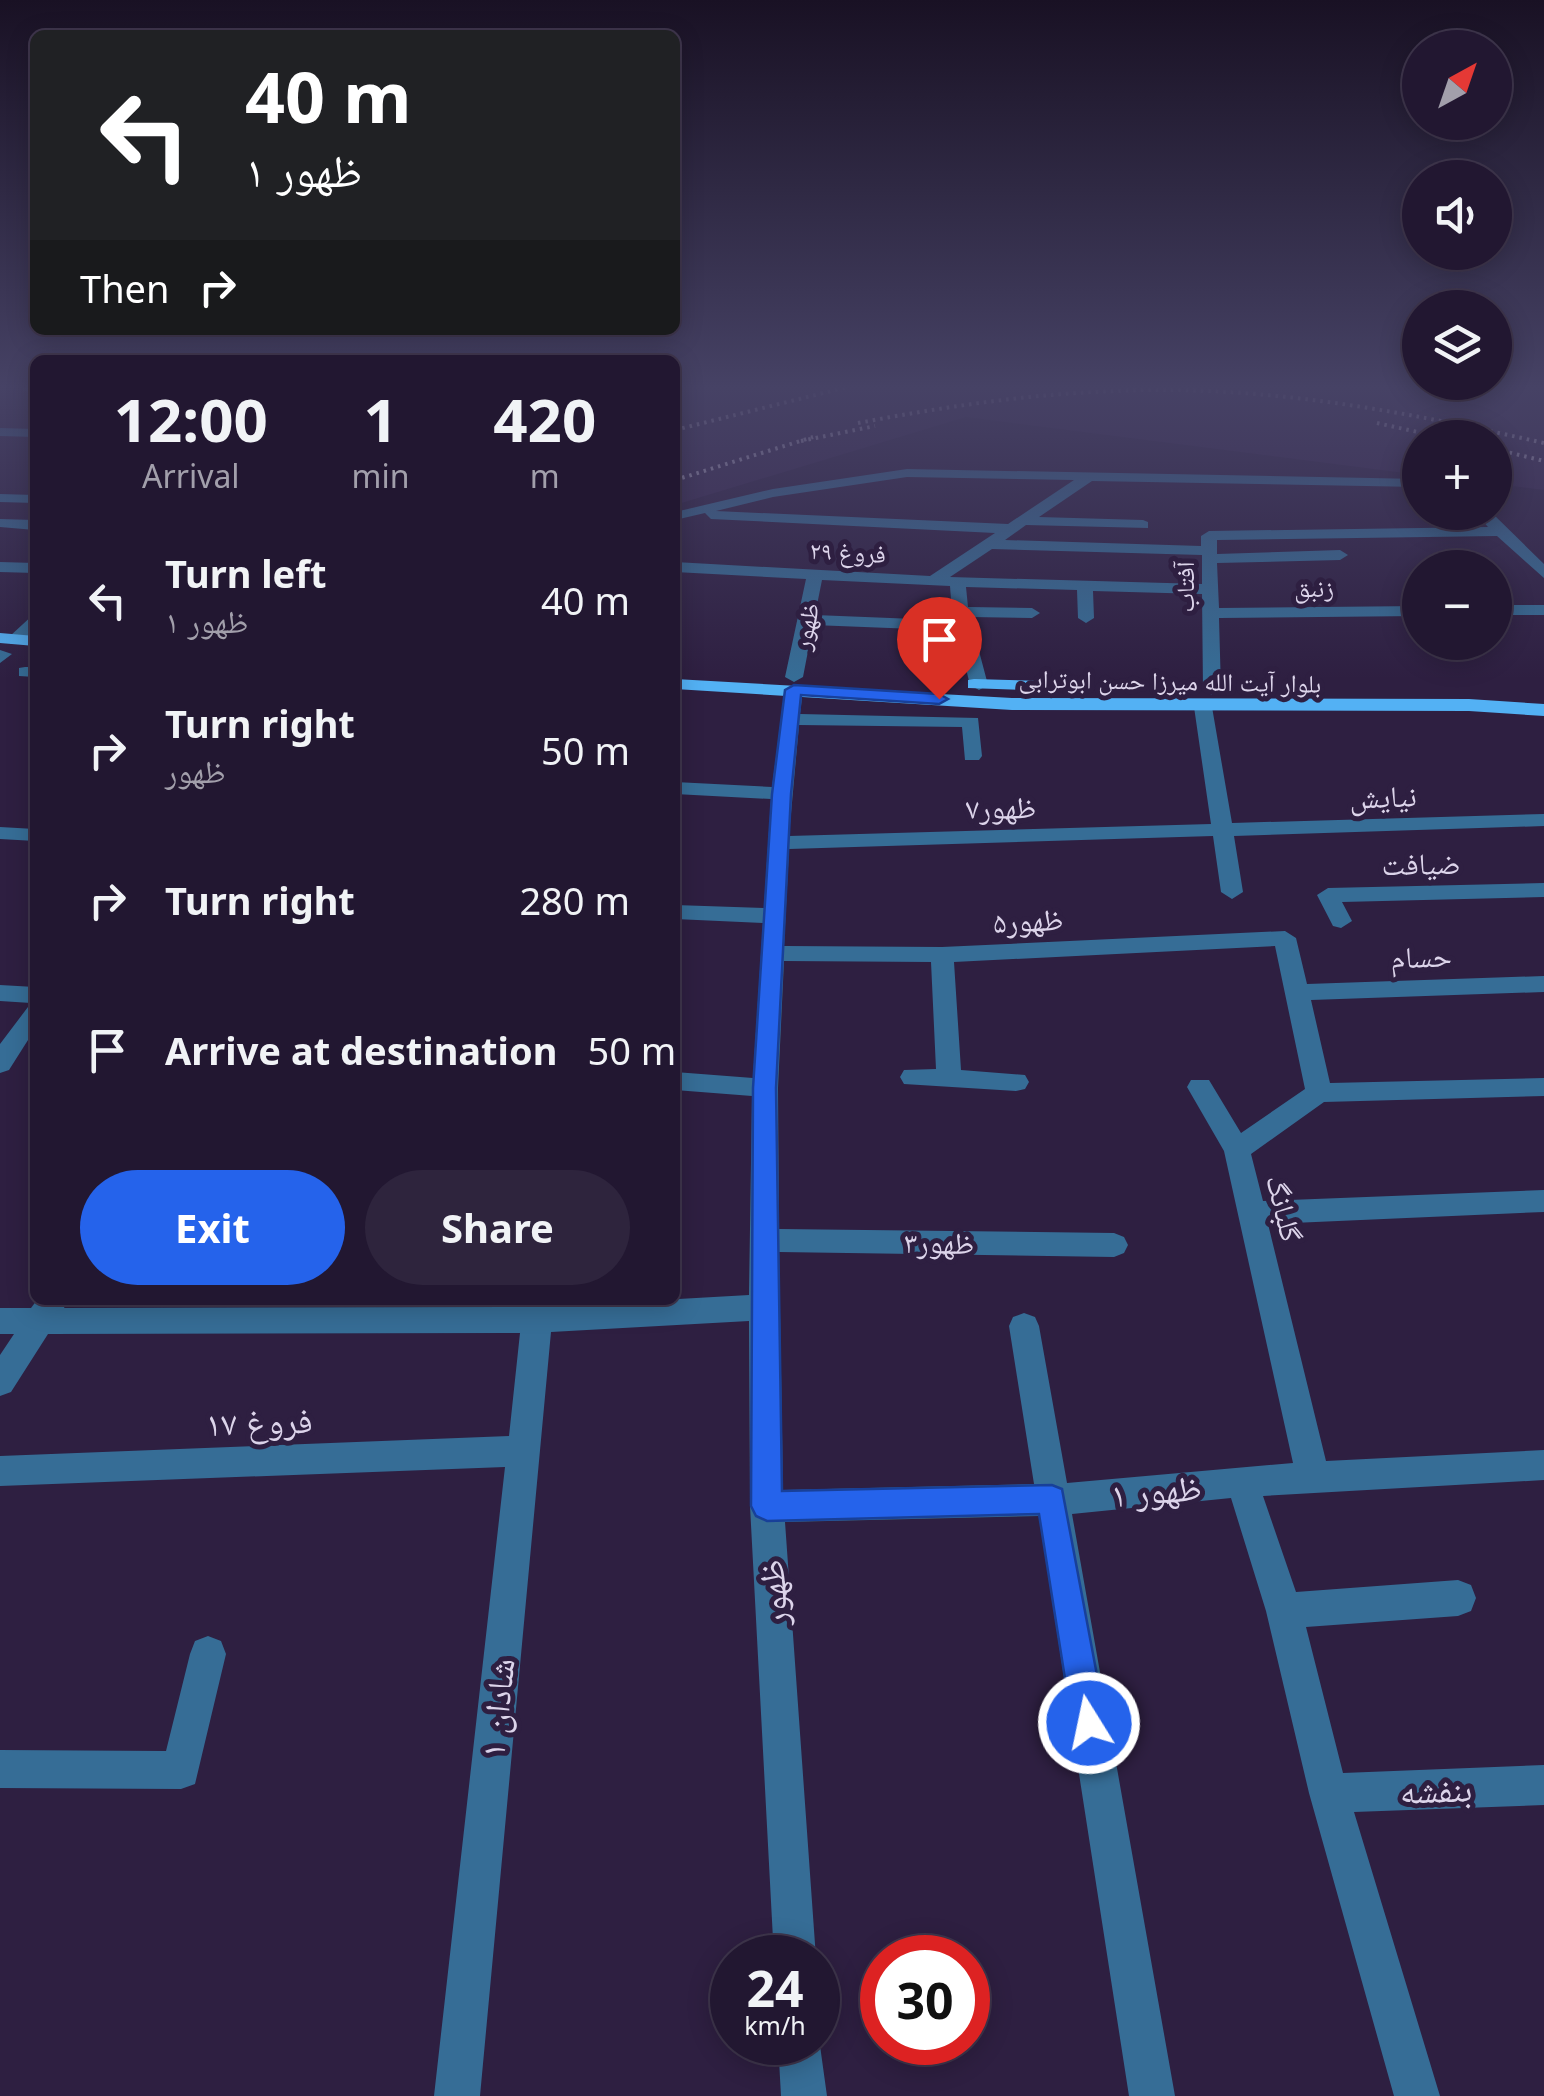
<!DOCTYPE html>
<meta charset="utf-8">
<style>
:root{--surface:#221731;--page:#2e243d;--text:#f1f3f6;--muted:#a29fab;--line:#3f364d;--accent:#2563eb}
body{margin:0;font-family:"Noto Sans","Noto Naskh Arabic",sans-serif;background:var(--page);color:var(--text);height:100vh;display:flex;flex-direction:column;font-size:38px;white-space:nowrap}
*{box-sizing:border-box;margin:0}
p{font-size:32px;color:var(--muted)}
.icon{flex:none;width:55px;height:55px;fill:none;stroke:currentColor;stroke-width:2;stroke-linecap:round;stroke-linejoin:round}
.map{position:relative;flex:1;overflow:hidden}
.sheet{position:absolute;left:30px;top:355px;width:650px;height:950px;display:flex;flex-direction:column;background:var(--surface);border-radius:15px;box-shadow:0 5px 25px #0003,0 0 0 2px var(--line)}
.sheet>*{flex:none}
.guide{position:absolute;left:30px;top:30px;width:650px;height:305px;border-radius:15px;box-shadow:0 5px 25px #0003,0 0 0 2px var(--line);background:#202124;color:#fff;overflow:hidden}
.needle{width:65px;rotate:40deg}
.controls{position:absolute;left:1402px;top:30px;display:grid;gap:20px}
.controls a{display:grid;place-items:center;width:110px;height:110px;border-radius:50%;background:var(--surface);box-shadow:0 5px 25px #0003,0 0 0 2px var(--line);font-size:50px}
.speed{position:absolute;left:710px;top:1935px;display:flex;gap:20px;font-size:50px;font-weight:700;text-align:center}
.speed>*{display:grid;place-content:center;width:130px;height:130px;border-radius:50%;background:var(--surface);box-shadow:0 5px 25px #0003,0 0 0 2px var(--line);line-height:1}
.speed small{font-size:25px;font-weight:400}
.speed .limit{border:15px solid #d22;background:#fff;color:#111}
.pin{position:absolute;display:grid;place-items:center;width:85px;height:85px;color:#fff;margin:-102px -42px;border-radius:50% 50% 50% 0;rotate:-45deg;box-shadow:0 0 10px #0007}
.pin .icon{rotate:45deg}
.me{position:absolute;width:110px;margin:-55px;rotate:350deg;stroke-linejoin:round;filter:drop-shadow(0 0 8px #0008)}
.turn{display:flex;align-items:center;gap:35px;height:210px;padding:0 50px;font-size:45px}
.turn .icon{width:130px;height:130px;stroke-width:2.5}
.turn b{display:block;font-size:70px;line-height:85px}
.then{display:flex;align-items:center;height:95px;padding:0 50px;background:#0003;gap:20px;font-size:38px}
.eta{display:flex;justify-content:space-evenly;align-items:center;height:170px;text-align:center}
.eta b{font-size:60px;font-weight:700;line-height:70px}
.cta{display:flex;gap:20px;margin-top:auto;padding:20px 50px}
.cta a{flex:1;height:115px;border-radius:60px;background:var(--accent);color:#fff;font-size:40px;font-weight:700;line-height:115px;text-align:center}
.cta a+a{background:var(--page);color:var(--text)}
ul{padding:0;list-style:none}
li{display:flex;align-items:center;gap:30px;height:150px;padding:0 50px}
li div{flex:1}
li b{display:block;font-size:38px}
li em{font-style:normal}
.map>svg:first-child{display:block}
.built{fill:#38264e}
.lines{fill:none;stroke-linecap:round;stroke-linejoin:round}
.minor{fill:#366d96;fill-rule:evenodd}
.major{fill:#53b1f4;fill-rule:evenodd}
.rail{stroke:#b9afc8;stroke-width:4;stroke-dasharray:2.5 5;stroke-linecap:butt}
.route{fill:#2563eb;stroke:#184099;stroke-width:2.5}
.labels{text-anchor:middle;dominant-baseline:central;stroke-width:10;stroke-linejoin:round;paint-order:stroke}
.far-street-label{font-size:25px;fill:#dcd4ea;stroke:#2e1f41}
.street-label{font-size:30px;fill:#dcd4ea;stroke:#2e1f41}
.near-street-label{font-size:35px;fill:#dcd4ea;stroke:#2e1f41}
</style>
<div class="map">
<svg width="1544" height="2096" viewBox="0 0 1544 2096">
<rect width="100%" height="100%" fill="#2e1f41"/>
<path class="built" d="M675,386H1544V490L1495,484V438H1420V475L966,417L675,505Z"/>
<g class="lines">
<path class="minor" d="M22,386H35V392L23,391Z
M0,428L35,429V437L0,436Z
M907,469L1420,479V487L1092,481L1039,517L1143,520L1148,522V528L1026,525L1005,540L1201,546V536L1209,531L1488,527L1475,512H1491L1544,564V578L1497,536L1217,540V554L1340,550L1348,555L1340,560L1217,563L1219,608L1420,606V616L1219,618L1221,690L1212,695L1203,690L1202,594L1093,591L1094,618L1086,623L1078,618L1077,590L966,587L968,607L1032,608L1040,613L1032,618L970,617L988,685L979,690L970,685L952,612L950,586L822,580L815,615L915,619L923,624L915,629L813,625L803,677L794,682L785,677L806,579L675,572V562L930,576L995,533L711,519L705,513L675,520V512L773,489ZM907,477L1074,480L1008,524L716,511L773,497ZM992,549L1202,555V584L950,577Z
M0,494L35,495V503L0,502Z
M0,519L35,520V530L0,527Z
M0,562L35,563V573L0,572Z
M1495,605H1544V615H1495Z
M35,613V629L22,644H10V636Z
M0,650L12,654L0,663Z
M25,667H35V677L19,676V668Z
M794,685L803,690L800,714L978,718L982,756L979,760H965L962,727L799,725L789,836L1211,824L1194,707L1203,701L1212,707L1232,823L1544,814V826L1234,836L1243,892L1232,899L1221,892L1213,836L789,849L784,946L942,947L1285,931L1296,938L1307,984L1544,976V992L1311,1000L1330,1083L1544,1078V1096L1324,1102L1251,1154L1263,1201L1544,1190V1212L1268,1224L1326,1461L1544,1450V1480L1263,1496L1296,1592L1458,1580L1471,1585L1476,1598L1471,1611L1458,1616L1306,1627L1343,1773L1544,1765V1805L1354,1812L1440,2096H1394L1309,1793L1266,1611L1231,1498L1072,1514L1175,2096H1129L1039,1516L785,1522L816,1958H774L750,1506L749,1321L551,1332L480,2096H434L505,1467L0,1486V1456L509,1436L520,1333L48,1334L11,1392L0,1396V1355L14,1334H0V1308H31L37,1300H68L64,1308L537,1307L749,1295L752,1096L675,1090V1072L753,1078L763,923L675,919V905L764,908L771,799L675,794V782L772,787L785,690ZM1275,946L1305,1089L1241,1133L1209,1080H1191L1187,1087L1224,1151L1293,1463L1067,1483L1039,1326L1035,1317L1024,1313L1013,1317L1009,1326L1034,1484L783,1490L779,1252L1114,1257L1124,1253L1128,1245L1124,1237L1114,1233L779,1229L778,1088L784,961L931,962L936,1069L904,1070L900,1077L904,1084L1016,1091L1025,1089L1029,1082L1025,1075L961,1070L954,962Z
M0,827L35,829V841L0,839Z
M1544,883V897L1342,902L1352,921L1341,928L1333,926L1317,895L1328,888Z
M0,985L35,987V1029L9,1070L0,1073V1044L31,1003L0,1001Z
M208,1636L221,1641L226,1654L195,1784L181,1789L0,1788V1750L166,1751L190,1654L195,1641Z
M818,2031L827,2096H781L778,2042H818Z"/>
<path class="major" d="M0,633L35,636V646L0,643Z
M675,679L1012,698L1469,699L1544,704V716L1469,711L1012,710L675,689Z
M974,679L1079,682L1088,687L1079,692L968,688V680Z"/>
<path class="rail" d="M858,423C943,407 1028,394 1115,391C1260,384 1403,411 1544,443
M1377,423L1445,438
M675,430L851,386
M801,441L875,426
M1495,449L1544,461
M675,480L813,437"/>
</g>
<linearGradient id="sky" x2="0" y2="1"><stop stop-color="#191124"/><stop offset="0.57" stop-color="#464265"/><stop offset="1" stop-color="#464265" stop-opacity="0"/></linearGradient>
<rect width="1544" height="679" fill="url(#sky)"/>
<path class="route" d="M794,685L939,694L948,699L939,704L801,695L791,794L776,1088L782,1491L1052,1485L1062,1489L1106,1723L1101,1735L1089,1740L1077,1735L1072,1723L1039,1514L767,1521L756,1516L751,1506L753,1088L772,794L785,690Z"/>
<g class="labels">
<g class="far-street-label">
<text transform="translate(848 551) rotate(3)">فروغ ۲۹</text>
<text transform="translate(1184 587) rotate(-90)">آفتاب</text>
<text transform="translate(1314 587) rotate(-1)">زنبق</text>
<text transform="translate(805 626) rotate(-78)">ظهور</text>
<text transform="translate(1170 680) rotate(1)">بلوار آیت الله میرزا حسن ابوترابی</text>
</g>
<g class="street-label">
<text transform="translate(1383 796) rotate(-2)">نيايش</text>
<text transform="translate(1001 807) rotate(-1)">ظهور۷</text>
<text transform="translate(1421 863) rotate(-1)">ضیافت</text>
<text transform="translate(1028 920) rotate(-3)">ظهور۵</text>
<text transform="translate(1421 956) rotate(-2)">حسام</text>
<text transform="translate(1285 1208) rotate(76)">گلبانگ</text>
<text transform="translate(939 1242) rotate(1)">ظهور۳</text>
</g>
<g class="near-street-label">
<text transform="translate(259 1421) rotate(-2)">فروغ ۱۷</text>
<text transform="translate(1156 1490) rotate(-5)">ظهور ۱</text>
<text transform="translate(772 1593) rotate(-94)">ظهور</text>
<text transform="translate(496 1708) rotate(-84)">شادان ۱</text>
<text transform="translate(1436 1789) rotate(-2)">بنفشه</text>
</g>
</g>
</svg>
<div class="controls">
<a><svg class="needle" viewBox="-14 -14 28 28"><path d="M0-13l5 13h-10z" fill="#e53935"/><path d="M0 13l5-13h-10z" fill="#a29fab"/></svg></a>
<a><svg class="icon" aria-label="sound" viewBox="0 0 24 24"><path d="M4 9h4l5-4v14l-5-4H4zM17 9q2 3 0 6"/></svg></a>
<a><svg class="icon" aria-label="layers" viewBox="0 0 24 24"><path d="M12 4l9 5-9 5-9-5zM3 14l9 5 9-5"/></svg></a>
<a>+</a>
<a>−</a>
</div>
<div class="speed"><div>24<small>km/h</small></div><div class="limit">30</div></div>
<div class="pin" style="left:939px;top:699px;background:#d93025"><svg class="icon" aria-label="arrive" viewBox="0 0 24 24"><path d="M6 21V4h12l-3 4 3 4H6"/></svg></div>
<svg class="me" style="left:1089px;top:1723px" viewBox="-20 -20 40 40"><circle r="17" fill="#2563eb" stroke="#fff" stroke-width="3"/><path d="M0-11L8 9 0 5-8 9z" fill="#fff"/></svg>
<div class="guide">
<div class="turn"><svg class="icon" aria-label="left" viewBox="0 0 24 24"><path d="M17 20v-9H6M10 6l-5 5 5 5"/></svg><div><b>40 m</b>ظهور ۱</div></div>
<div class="then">Then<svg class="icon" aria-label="right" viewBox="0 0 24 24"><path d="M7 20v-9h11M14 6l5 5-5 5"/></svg></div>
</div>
<section class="sheet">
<div class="eta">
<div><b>12:00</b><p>Arrival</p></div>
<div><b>1</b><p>min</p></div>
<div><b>420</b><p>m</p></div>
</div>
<ul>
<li><svg class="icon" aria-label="left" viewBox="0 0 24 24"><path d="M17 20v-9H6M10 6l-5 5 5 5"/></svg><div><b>Turn left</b><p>ظهور ۱</p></div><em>40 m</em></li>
<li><svg class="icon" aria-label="right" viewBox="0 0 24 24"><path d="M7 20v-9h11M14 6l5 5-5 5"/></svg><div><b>Turn right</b><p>ظهور</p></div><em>50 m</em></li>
<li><svg class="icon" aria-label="right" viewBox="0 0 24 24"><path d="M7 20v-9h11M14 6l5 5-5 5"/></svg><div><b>Turn right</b></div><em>280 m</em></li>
<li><svg class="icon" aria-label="arrive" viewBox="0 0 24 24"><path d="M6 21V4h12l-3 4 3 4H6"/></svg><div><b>Arrive at destination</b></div><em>50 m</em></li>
</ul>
<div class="cta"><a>Exit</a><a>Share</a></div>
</section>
</div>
